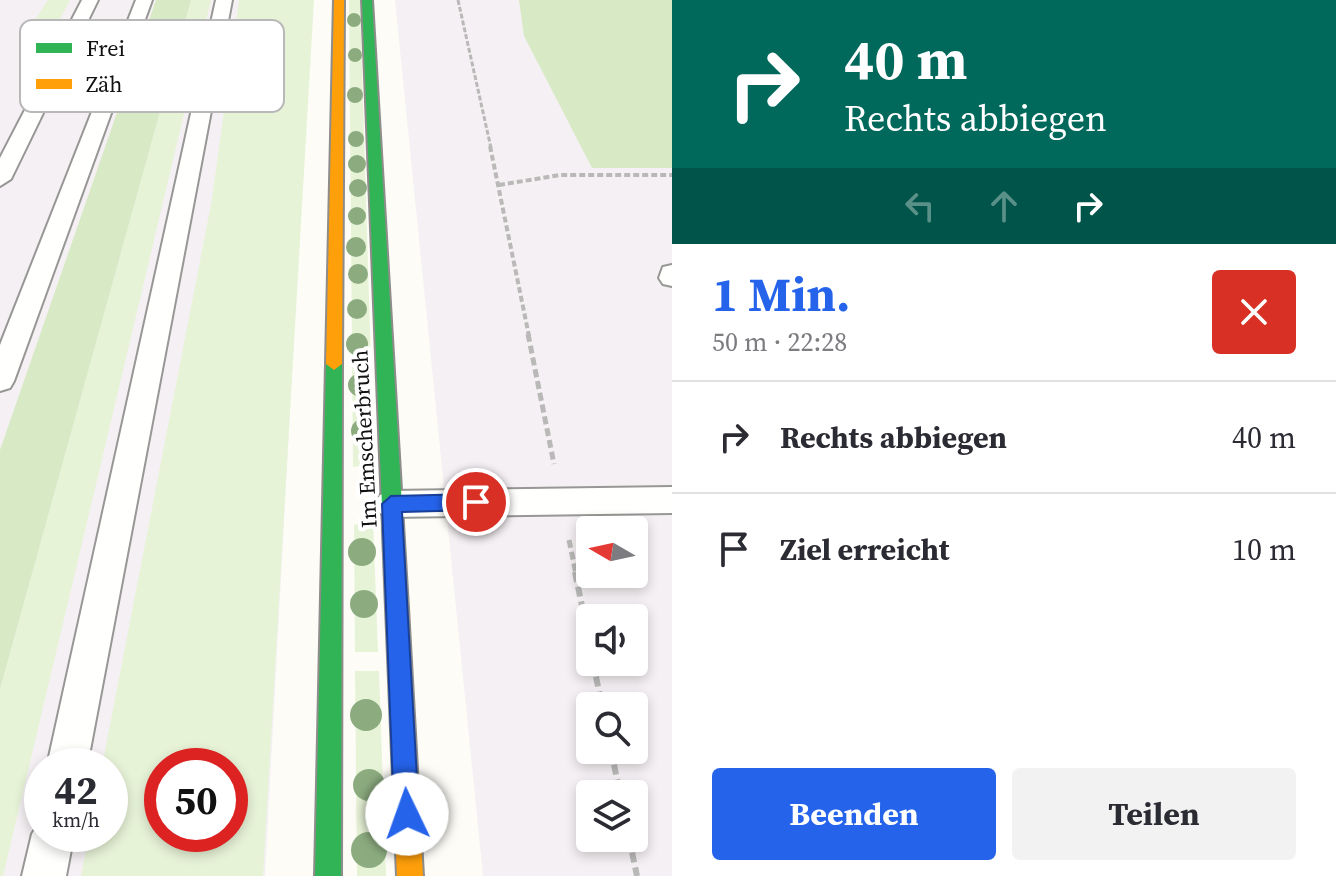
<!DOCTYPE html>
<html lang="de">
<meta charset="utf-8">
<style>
:root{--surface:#fff;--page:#f2f2f3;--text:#2b2b33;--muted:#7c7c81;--line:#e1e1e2;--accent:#2563eb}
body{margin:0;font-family:"Source Serif 4",serif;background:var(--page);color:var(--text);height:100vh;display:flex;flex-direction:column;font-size:30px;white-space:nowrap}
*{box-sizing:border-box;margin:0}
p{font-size:26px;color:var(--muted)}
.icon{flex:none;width:44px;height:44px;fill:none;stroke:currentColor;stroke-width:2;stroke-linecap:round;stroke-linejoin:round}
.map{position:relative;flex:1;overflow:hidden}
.drawer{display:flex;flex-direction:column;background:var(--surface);width:664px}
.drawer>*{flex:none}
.hud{background:#00695c;color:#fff;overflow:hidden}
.needle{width:52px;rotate:279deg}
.controls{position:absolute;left:576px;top:516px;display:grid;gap:16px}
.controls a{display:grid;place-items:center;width:72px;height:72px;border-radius:8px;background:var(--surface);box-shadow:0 4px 12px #0003;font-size:40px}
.speed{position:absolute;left:24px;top:748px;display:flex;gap:16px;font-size:40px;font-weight:700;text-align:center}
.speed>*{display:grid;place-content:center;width:104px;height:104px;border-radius:50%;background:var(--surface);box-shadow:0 4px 12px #0003;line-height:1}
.speed small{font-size:20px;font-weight:400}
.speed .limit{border:12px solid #d22;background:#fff;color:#111}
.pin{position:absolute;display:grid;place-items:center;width:68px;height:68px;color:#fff;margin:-34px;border:4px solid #fff;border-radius:50%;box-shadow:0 2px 8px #0007}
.me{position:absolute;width:88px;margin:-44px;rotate:357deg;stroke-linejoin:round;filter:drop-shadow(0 0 6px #0008)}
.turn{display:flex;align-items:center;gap:28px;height:168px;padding:0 40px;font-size:36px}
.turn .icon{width:104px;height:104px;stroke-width:2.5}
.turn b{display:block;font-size:56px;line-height:68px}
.lanes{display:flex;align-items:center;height:76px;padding:0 40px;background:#0003;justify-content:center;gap:40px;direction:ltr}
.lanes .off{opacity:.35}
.round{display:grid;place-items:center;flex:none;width:84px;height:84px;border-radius:8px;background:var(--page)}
.headline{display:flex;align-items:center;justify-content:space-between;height:136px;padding:0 40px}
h1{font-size:48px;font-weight:700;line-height:60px;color:var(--accent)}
.button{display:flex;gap:16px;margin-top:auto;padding:16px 40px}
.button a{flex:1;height:92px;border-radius:8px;background:var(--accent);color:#fff;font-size:32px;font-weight:700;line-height:92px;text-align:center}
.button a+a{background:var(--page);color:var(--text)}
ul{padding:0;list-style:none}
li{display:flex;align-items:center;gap:24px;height:112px;padding:0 40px;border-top:2px solid var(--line)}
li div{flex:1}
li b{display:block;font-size:30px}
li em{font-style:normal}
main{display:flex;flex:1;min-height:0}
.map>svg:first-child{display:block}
.industrial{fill:#f5f0f3;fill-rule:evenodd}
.green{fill:#e7f3d7;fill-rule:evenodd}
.forest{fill:#d8eac5}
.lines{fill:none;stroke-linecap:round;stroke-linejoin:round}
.lane-casing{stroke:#979795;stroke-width:4}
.fast-casing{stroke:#8e8d8b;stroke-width:4}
.slow-casing{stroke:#8e8d8b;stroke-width:4}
.path-far3{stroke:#b9b9b8;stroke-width:3;stroke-dasharray:5 2;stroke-linecap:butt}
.path-far2{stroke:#b9b9b8;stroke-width:4;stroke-dasharray:6 3;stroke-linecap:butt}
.path-far1{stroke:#b9b9b8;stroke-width:5;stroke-dasharray:8 4;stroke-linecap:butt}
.path{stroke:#b9b9b8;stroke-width:6;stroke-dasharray:10 5;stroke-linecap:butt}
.lane{fill:#fffffe;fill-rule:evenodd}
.fast{fill:#30b455;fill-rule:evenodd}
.slow{fill:#ff9f0a;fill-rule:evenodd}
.tree{fill:#8cac80}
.route{fill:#2563eb;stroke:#184099;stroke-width:2}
.labels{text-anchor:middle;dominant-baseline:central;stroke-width:8;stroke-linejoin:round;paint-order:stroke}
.street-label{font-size:22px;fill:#111;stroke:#fff}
.key{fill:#fff;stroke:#b8b8b8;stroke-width:2}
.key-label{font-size:22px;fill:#111}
</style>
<main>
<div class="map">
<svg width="672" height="876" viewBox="0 0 672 876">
<rect width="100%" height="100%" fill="#fdfcf7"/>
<path class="industrial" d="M0,0H312L265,876H0ZM42,766H110V834H42ZM162,766H230V834H162Z
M395,0H672V876H483ZM590,530H634V574H590ZM590,618H634V662H590ZM590,706H634V750H590ZM590,794H634V838H590Z"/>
<path class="green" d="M48,0H70L52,34L25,35Z
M191,0H211L3,876H0V689Z
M239,0H314L263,876H81L89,834H110V766H102L212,199ZM162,766H230V834H162Z
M349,0H360L374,464L353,467Z
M373,519L378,652H355L354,525Z
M355,671H379L386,876H357Z"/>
<path class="forest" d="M156,0H191L0,689V450Z
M519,0H672V168H592L524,36Z"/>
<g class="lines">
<defs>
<path id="lane" d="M82,0H98L11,179L0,186V158Z
M136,0H152L14,381L10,388L0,391V345Z
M216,0H232L87,766H47Z
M672,265V286L663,284L659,278L663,267Z
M672,487V513L391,517L380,513L375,504L380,495L391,491Z
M42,818V834H74L66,876H22L32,834Z"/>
<path id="fast" d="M362,0H372L408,608L404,615L397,617L390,615L386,608Z
M334,358L342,364L341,876H315L326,364Z"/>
<path id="slow" d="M334,0H344L342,364L334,370L326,364Z
M397,599L404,601L408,608L423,876H397L386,608L390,601Z"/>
</defs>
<use href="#lane" class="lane-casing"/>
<use href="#fast" class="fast-casing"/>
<use href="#slow" class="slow-casing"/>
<path class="path-far3" d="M458,0L491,148"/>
<path class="path-far2" d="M490,146L529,336
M499,185L560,175H672"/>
<path class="path-far1" d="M528,334L554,464
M569,540L576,574"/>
<path class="path" d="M575,572L590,645
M593,662L602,706
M611,750L620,794
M629,838L637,876"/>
<use href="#lane" class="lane"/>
<use href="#fast" class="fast"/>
<use href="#slow" class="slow"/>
</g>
<g class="tree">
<circle cx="354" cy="20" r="7"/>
<circle cx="355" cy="55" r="7"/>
<circle cx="355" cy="95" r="8"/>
<circle cx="356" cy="139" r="8"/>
<circle cx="357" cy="164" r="9"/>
<circle cx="358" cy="188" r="9"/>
<circle cx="357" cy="216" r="9"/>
<circle cx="356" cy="247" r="10"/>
<circle cx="358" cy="274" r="10"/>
<circle cx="357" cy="309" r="10"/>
<circle cx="357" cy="344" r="11"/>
<circle cx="359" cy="385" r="11"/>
<circle cx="363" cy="431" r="12"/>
<circle cx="362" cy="552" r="14"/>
<circle cx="364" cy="604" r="14"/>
<circle cx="366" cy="715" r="16"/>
<circle cx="369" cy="785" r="16"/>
<circle cx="369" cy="850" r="18"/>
</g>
<path class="route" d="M476,494L486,502L476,510L402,512L419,814L416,823L407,827L398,823L394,814L382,504L391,496Z"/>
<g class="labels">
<g class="street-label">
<text transform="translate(364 439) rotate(-93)">Im Emscherbruch</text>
</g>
</g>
<rect x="20" y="20" width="264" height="92" rx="12" class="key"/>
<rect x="36" y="43" width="36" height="10" fill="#30b455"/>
<rect x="36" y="79" width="36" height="10" fill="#ff9f0a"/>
<g class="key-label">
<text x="86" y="56">Frei</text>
<text x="86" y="92">Zäh</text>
</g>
</svg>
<div class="controls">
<a><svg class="needle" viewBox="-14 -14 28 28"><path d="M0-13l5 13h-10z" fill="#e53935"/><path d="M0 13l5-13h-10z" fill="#7c7c81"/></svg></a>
<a><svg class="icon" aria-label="sound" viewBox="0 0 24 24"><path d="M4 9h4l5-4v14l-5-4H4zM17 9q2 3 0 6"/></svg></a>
<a><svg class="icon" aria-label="search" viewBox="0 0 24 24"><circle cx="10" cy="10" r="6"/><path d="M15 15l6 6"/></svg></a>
<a><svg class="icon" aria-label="layers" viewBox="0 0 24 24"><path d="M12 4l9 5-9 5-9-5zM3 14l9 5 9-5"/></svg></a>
</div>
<div class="speed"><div>42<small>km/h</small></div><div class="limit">50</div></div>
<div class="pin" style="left:476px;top:502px;background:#d93025"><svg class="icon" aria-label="arrive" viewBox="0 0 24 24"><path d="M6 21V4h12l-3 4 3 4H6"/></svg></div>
<svg class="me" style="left:407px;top:814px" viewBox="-20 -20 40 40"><circle r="19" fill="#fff"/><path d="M0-13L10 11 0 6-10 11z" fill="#2563eb"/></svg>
</div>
<section class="drawer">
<div class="hud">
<div class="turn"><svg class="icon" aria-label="right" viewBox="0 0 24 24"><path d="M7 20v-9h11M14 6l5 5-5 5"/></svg><div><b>40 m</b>Rechts abbiegen</div></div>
<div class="lanes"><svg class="icon off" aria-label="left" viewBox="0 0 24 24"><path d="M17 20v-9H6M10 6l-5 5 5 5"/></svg><svg class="icon off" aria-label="ahead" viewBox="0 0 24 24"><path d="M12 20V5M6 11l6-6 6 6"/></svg><svg class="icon" aria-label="right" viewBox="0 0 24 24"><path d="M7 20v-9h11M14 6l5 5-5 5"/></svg></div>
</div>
<div class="headline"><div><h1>1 Min.</h1><p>50 m · 22:28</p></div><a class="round" style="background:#d93025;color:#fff"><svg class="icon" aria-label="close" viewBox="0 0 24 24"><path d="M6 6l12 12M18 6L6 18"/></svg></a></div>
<ul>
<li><svg class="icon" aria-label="right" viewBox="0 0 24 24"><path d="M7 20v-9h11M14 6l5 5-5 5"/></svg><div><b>Rechts abbiegen</b></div><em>40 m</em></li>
<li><svg class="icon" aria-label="arrive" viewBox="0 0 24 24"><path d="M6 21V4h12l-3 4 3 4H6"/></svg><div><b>Ziel erreicht</b></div><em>10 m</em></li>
</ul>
<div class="button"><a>Beenden</a><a>Teilen</a></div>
</section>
</main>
